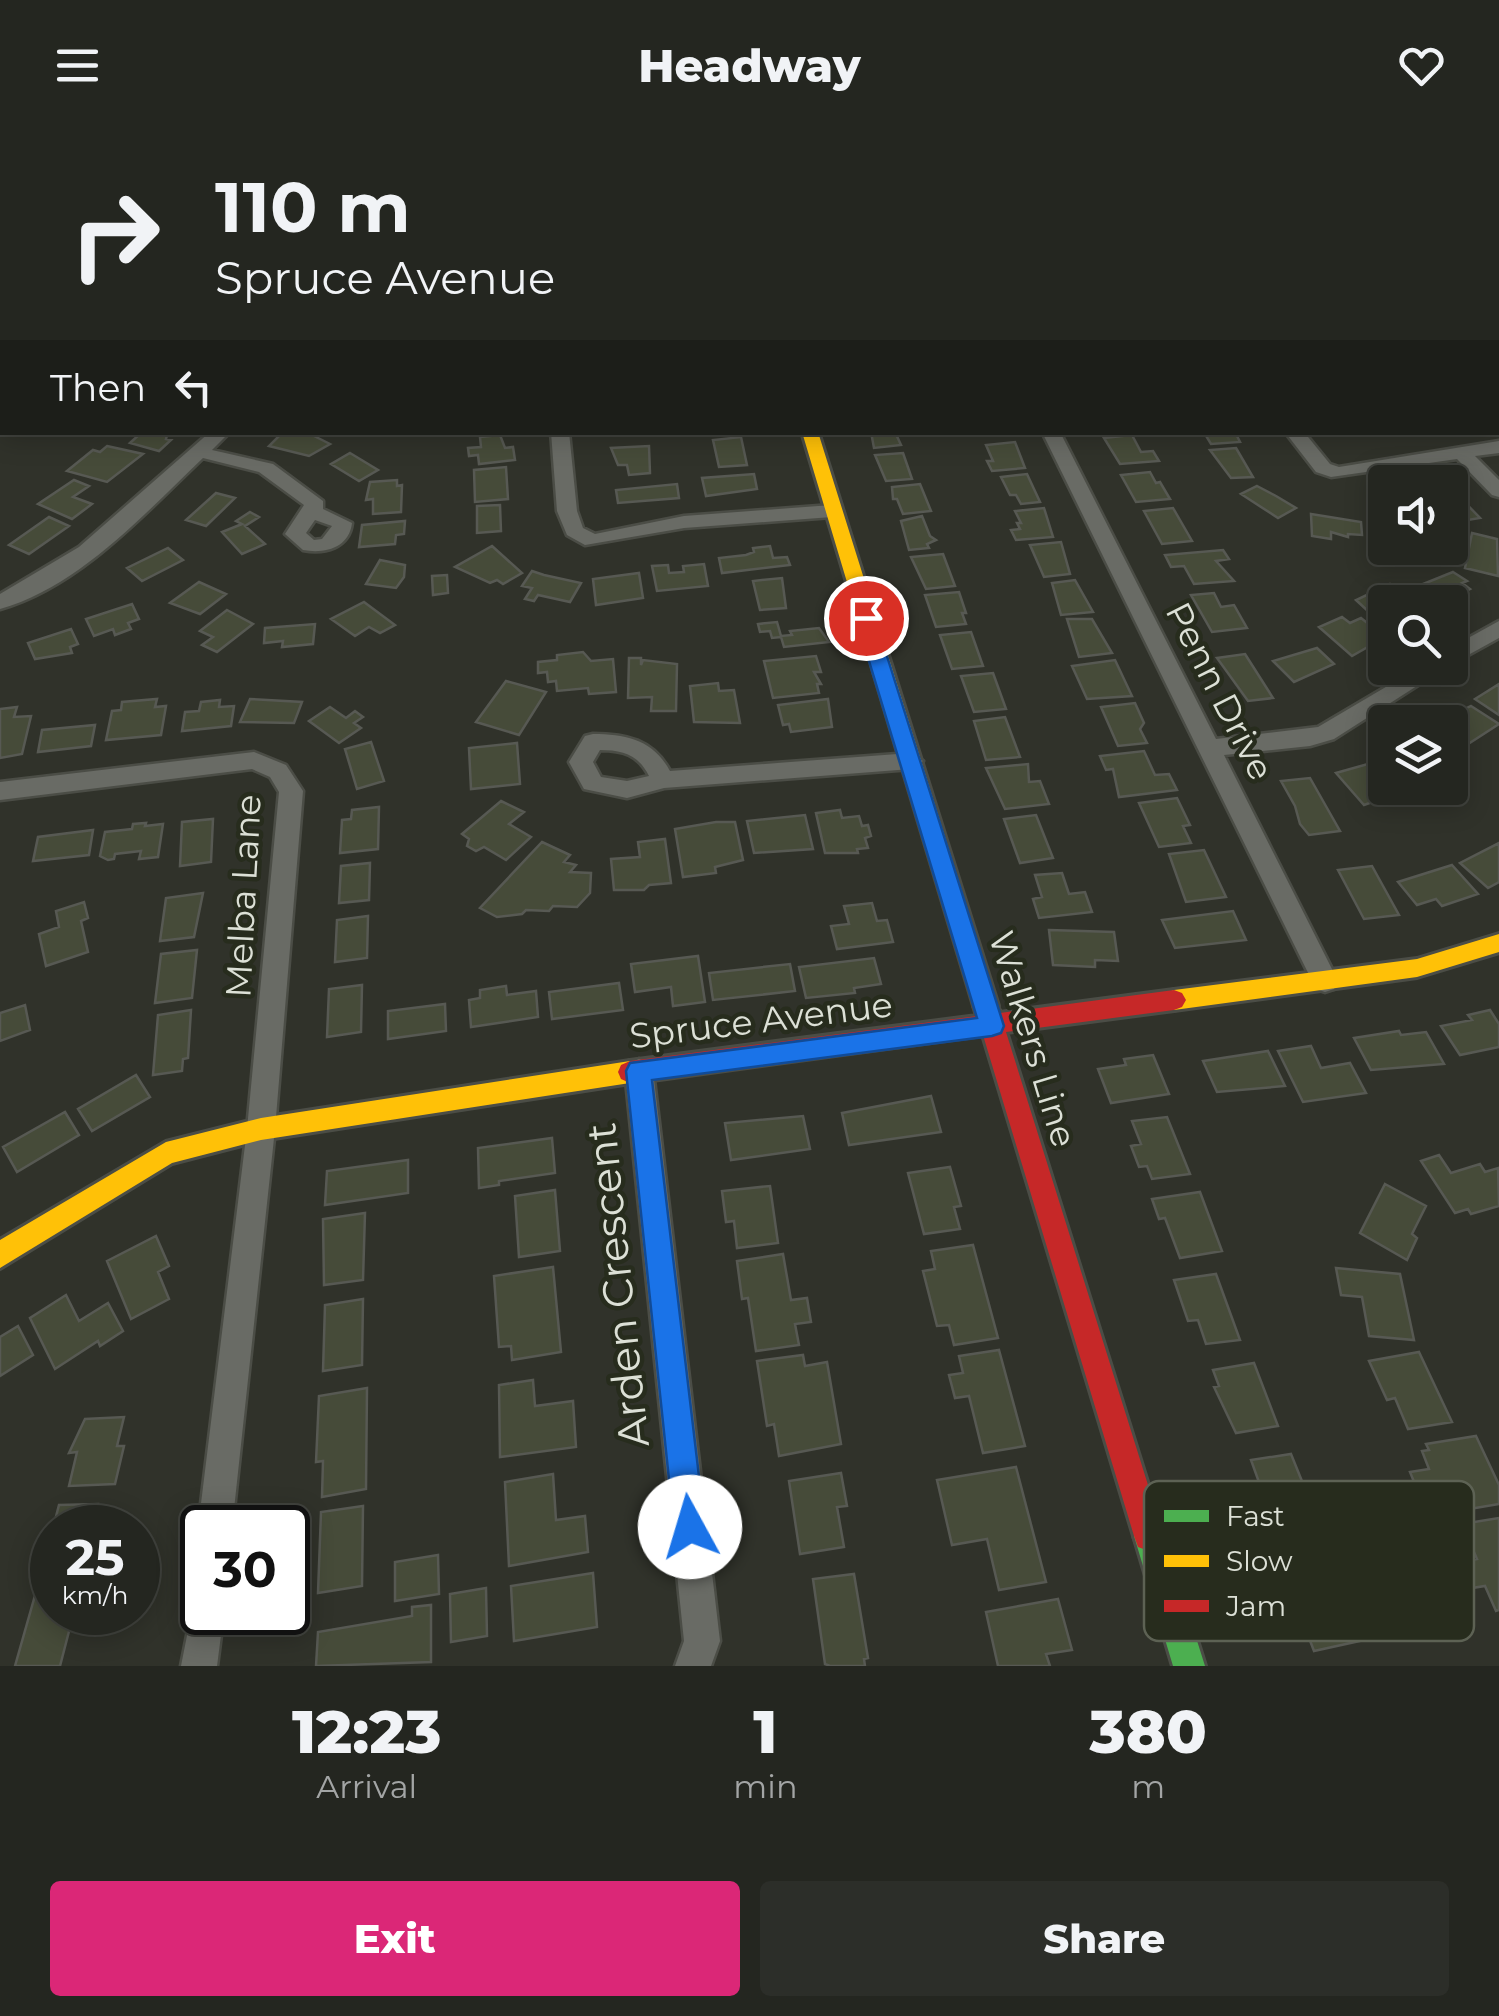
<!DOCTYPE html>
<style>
:root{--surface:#242620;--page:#2c2e29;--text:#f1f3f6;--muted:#a3a5a5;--line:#41433e;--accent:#db2777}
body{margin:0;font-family:Montserrat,sans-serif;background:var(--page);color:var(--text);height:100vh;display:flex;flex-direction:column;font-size:38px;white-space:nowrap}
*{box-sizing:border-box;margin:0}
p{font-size:32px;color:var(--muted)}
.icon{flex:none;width:55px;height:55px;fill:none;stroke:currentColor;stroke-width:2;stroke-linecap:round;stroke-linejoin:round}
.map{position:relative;height:1536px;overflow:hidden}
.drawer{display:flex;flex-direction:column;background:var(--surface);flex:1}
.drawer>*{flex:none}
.top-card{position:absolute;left:0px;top:0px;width:1500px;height:305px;box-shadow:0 5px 25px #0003,0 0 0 2px var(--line);background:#242620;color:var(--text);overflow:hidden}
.controls{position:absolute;left:1368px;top:335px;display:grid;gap:20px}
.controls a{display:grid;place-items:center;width:100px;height:100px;border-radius:10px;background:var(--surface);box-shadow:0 5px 25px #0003,0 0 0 2px var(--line);font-size:50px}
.speed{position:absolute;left:30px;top:1375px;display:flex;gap:20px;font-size:50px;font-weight:700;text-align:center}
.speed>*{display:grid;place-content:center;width:130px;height:130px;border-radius:50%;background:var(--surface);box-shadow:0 5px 25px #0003,0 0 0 2px var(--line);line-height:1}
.speed small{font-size:25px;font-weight:400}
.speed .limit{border:5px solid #111;border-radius:15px;background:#fff;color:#111}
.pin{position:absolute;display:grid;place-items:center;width:85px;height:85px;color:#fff;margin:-42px;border:5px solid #fff;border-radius:50%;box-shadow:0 2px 10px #0007}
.me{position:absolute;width:110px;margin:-55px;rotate:354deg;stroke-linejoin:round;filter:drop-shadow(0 0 8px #0008)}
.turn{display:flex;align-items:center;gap:35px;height:210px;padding:0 50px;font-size:45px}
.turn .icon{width:130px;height:130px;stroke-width:2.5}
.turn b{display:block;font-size:70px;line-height:85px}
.then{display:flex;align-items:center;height:95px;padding:0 50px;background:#0003;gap:20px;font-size:38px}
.eta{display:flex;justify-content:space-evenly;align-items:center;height:170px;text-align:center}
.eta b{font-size:60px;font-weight:800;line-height:70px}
.primary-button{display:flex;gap:20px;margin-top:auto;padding:20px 50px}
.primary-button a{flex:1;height:115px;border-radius:10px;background:var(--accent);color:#fff;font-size:40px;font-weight:800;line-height:115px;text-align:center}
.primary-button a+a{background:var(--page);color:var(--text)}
header{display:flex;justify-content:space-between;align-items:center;height:130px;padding:0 50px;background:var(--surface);font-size:45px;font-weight:800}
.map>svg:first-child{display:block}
.water{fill:#755d93}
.building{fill:#464b39;stroke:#575953;stroke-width:2.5}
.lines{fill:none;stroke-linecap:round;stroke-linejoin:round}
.street-casing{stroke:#4b4d46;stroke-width:5}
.fast-casing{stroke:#4b4d46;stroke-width:6}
.slow-casing{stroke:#4b4d46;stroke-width:6}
.jam-casing{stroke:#4b4d46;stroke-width:6}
.street{fill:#696b65;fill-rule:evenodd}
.fast{fill:#4caf50;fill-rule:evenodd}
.slow{fill:#ffc107;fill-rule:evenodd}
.jam{fill:#c62828;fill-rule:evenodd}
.route{fill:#1a73e8;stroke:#114b97;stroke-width:2.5}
.labels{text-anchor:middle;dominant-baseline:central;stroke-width:9;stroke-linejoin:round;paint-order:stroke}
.street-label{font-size:35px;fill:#dce0d6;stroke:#272c1d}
.near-street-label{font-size:42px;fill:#dce0d6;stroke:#272c1d}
.key{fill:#272c1d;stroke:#5d6254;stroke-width:2.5}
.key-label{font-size:28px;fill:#dce0d6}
</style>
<header><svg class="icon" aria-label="menu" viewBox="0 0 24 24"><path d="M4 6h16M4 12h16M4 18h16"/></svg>Headway<svg class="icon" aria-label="heart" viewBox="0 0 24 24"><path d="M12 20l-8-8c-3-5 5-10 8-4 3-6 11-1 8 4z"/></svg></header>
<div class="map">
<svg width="1499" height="1536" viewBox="0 0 1499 1536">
<rect width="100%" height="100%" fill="#30322a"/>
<path class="water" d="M0,0H353L2,2L0,49Z"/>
<path class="building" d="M142,302H168L166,309L171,310L159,321L130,313Z
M283,302H306L330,314L309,326L269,316Z
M871,302H895L901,315L874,318Z
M1196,302H1235L1240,312L1211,314L1205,304Z
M500,305L505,318L513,317L515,330L479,334L478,325L469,326L468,318L481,317L480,307Z
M1132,305L1141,322L1153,321L1159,331L1120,334L1104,308Z
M741,307L747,335L719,337L713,310Z
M1015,312L1025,338L992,341L987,331H993L986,315Z
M107,316L143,324L107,352L67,341L93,320L100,322Z
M649,316L650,343L629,345L627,335H618L611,318Z
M1236,318L1253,347L1231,348L1210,320Z
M350,323L378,340L359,351L331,334Z
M903,323L912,349L886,351L875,325Z
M506,337L508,369L475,372L474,340Z
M1150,342L1156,353L1160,352L1170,369L1136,372L1121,345Z
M754,344L757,359L706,366L702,348Z
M1027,344L1040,372L1021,374L1016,365H1010L1001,347Z
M74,350L89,356L73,367L92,374L72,389L38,374Z
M397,350V356L402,355L401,382L373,384V369L366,370L370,352Z
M677,354L679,368L618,373L616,360Z
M920,354L931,381L903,384L897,369H893L892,357Z
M1257,356L1276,366L1296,378L1278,388L1241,364Z
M1450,359H1452L1480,388L1456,392L1450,386Z
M216,363L235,368L206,396L186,390Z
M500,375L501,401L477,403V376Z
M1044,378L1053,407L1016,410L1011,400L1020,399L1017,393H1021L1015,381Z
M1173,378L1192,411L1162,414L1144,381Z
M250,382L259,387L245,396L265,414L242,424L222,402L242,394L236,391Z
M1311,384L1361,392L1362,405L1348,404V407L1331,402V409L1312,406Z
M922,386L930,406L936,410L927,414L929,418L909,420L901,391Z
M49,387L69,396L29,424L9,415Z
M405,391L404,404L396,405L395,414L359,417L362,395Z
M1472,403L1497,409L1498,446L1465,438Z
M1061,412L1070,444L1044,447L1030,415Z
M492,416L522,443L503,454L497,450L490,453L455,437Z
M770,416L773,428L787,427L790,435L722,443L719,428L746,425L754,422L753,418Z
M168,418L183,430L142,451L127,438Z
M1223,420L1229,429L1216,431L1234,451L1194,454L1184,436L1171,437L1165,425Z
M943,424L955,456L926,459L911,427Z
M380,430L405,435L404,447L396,458L366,454Z
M704,434L708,456L657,461L652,436L668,435L669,443L684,442L683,436Z
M532,441L544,445L581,453L570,472L538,465L534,471L525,469L532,458L522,456Z
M1453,442L1467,451L1462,453L1470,459L1444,472H1434L1413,458Z
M639,443L643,468L596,475L593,449Z
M447,445L448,463L433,465L432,446Z
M782,448L786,478L760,480L753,451Z
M1075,450L1093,482L1061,485L1052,453Z
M199,452L226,464L200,484L170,473Z
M1390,454L1416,472H1385V497L1356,470Z
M959,462L966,483H962L966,494L936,497L925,465Z
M1214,463L1221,477L1234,475L1247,498L1212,502L1191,465Z
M364,472L395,495L380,503L369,497L355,506L331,489Z
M132,474L139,489L128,493L131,499L115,505L113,499L94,506L86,489Z
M227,480L253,494L217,522L202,515L213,507L200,501Z
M1342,487L1350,493L1361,488L1385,507L1352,526L1319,497Z
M1067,489H1092L1112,523L1079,527Z
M777,492L781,506L792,505L790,501L819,498L829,512L784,517L781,507L772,508L770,501L760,502L758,494Z
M315,494L313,514L282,517L283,511L264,513L265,498Z
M71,499L78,514L70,517L72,523L35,529L28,513Z
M971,502L983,536L952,539L940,505Z
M1317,518L1334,534L1294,552L1273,531Z
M583,522L591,531L613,529L616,562L589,564L588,558L557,561L556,551L548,552L547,542L538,543V532L557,530V525Z
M1245,524L1273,568L1248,571L1217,528Z
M816,526L821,542H814L821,554H817L819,563L773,568L764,531Z
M629,528H641V535L643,530L677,534L676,581H651L652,567L628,568Z
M1115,530L1132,566L1087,569L1072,536Z
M993,543L1006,579L974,582L961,546Z
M506,551L546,562L519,605L476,592Z
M718,553L719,561L734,560L740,593L694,592L690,556Z
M1499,554V585L1475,569Z
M157,569L155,577L166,576L161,605L106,610L112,581L121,580L122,572Z
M250,569L302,572L294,593L240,592Z
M828,569L832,597L791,602L789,594L783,595L778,575Z
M220,570L219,577L234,576L231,596L182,601L185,582L199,581L201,572Z
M1135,573L1144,593L1140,599L1147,613L1118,616L1101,577Z
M1471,576L1499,594L1465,616L1450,606V592H1438Z
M17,577L14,587L31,586L22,624L0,628V579Z
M330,577L346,588L355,581L363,587L354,593L361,598L339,613L309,591Z
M1005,587L1020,627L986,630L974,591Z
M95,595L91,616L38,622L42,600Z
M371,612L384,651L357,659L345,619Z
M517,613L520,654L471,659L469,618Z
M1144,621L1155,645L1169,644L1177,660L1119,667L1113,639L1106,640L1100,626Z
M1382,630L1385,658L1409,659L1364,675L1336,643Z
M1028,634L1029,652L1040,651L1049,674L1005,679L986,638Z
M1310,648L1340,701L1309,705L1300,694L1295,676L1281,651Z
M1177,668L1190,695L1183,696L1191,713L1159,717L1139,673Z
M501,671L524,682L509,694L531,707L506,730L484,717L476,721L467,716L469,709L462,704Z
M379,677L378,719L340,723L342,690L351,689L352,680Z
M840,680L842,688L859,686L862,696L868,695L871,706L865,708L868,718L857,719L858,723H825L816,683Z
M805,685L813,719L754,723L747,691Z
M1036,685L1053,728L1020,733L1004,689Z
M213,689L211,732L180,736L182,692Z
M716,692H735L743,730L715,737L716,743L683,747L675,699Z
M146,693L145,696L163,694L158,727L139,729L141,721L115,724L114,729L108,730L100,726L105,702L132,699L133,694Z
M93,700L89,725L33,731L38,707Z
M665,709L671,753L649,755L644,760H614L611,729L640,727L638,712Z
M542,712L570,725L564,732L576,735L570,742L591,743L590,763L577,777L553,776L549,781L526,780L522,784L497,787L480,778Z
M1499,713V752L1488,758L1460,733Z
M1204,720L1226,767L1186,772L1169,724Z
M370,733L369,770L339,773L341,736Z
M1452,735L1478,764L1442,776L1436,769L1417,775L1398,752Z
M1372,736L1399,785L1364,789L1338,740Z
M1062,743L1069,764L1085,762L1092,782L1039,788L1033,769L1042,767L1035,745Z
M203,763L194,807L160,811L166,768Z
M84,772L88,788L81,791L88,822L46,836L39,804L59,797L56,781Z
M872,773L877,791L887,790L893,812L837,819L831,796L849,794L844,776Z
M1233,781L1246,810L1175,818L1162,790Z
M368,786L367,828L335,832L337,790Z
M1049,800L1114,802L1118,831L1095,830V837L1053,835Z
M197,820L192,868L155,873L161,824Z
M698,826L705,872L673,876L671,857L635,862L631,834Z
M874,828L881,854L854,858L855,863L806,868L799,837Z
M790,834L795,861L713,870L709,843Z
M619,853L623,880L552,889L549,862Z
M362,855L361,902L327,907L329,859Z
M506,856L507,865L536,861L538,887L471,897L469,870L480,868V860Z
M445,874L446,901L388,909V881Z
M25,875L30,900L0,911V883Z
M191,880L188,928L183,929L182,941L153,945L158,885Z
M1490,880L1499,894V917L1460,925L1441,896L1472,890L1468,885Z
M1399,901L1401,905L1426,902L1444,934L1371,940L1354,908Z
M1311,916L1321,938L1350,933L1366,963L1303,972L1278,921Z
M1268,921L1285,956L1217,962L1203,931Z
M1153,925L1169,964L1111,973L1098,939L1126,935L1124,929Z
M136,945L150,967L92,1001L78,979Z
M931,966L941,1002L849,1015L842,983Z
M65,982L79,1005L17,1042L3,1017Z
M803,986L810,1019L731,1030L725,993Z
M1167,987L1190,1044L1152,1049L1147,1036L1139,1037L1131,1016L1141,1014L1132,991Z
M552,1008L555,1043L499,1051V1055L479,1058L478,1018Z
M1439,1025L1451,1043L1480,1034L1485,1042L1498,1038L1499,1076L1471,1084L1468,1079L1455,1083L1421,1031Z
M408,1030V1063L325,1075L327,1041Z
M950,1037L961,1076L954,1077L960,1099L924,1104L908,1043Z
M1385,1054L1426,1076L1412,1104L1417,1108L1407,1130L1360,1103Z
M770,1056L778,1113L737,1118L734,1091L726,1092L722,1061Z
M555,1060L560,1121L519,1127L515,1066Z
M1200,1062L1222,1121L1180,1128L1165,1088L1159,1089L1152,1069Z
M365,1083L363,1150L324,1155L323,1089Z
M156,1106L169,1136L158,1142L169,1169L131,1189L107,1131Z
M973,1115L998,1208L954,1215L949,1195L937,1196L923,1141L935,1139L931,1121Z
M783,1124L791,1170L807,1168L811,1192L795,1194L799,1215L756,1221L748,1168L742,1169L737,1131Z
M553,1137L561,1222L512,1230L511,1216L499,1217L494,1146Z
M1336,1138L1400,1144L1414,1210L1369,1206L1362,1167L1341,1165Z
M1216,1144L1240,1210L1206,1214L1198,1190L1188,1191L1174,1150Z
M66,1165L79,1191L108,1173L123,1201L100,1216L98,1211L55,1239L30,1188Z
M363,1169L362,1235L323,1241L325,1175Z
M18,1196L33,1225L0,1246V1207Z
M999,1220L1025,1316L983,1323L969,1266L955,1268L949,1245L963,1243L959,1226Z
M1419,1222L1452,1292L1408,1299L1395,1268L1387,1270L1369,1231Z
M803,1225L805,1236L827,1232L841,1314L779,1326L774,1294L767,1296L757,1231Z
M1254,1233L1278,1296L1236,1303L1214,1257L1219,1256L1213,1240Z
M533,1250L535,1276L573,1271L576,1317L500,1327L499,1255Z
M367,1258L366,1359L322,1367L323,1331L316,1332L319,1266Z
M124,1287L117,1316H124L115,1354L69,1356L77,1322L69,1323L85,1289Z
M1476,1306L1499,1355V1374L1428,1386L1410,1342L1429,1339L1422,1321L1429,1320L1426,1314Z
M1291,1324L1310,1371L1315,1370L1328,1404L1274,1412L1262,1381L1269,1380L1251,1330Z
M1016,1337L1046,1452L999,1460L987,1409L952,1415L937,1350Z
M841,1343L847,1376L837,1377L844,1417L800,1424L789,1351Z
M553,1344L556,1390L585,1386L588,1422L509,1436L505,1352Z
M98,1374L93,1398H53L59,1375Z
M363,1376L362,1456L318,1463L321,1382Z
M1499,1388V1480L1496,1481L1485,1456L1472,1458L1460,1432L1477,1429L1462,1394Z
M52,1400V1449L31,1450L41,1413H49Z
M1362,1418L1373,1444L1340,1451L1364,1510L1314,1521L1304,1495L1309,1493L1286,1435Z
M438,1425L439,1464L395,1471V1432Z
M593,1443L597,1497L514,1511L511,1456Z
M854,1444L868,1528L864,1529L865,1536H830L825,1534L813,1449Z
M486,1458L487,1506L451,1512L450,1464Z
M52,1461V1482H74L60,1536H15L36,1462Z
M1058,1469L1072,1520L1046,1524L1050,1536H998L986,1482Z
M431,1475V1532L316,1536L318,1502L412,1486V1477Z"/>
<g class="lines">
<defs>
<path id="street" d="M712,0H726L727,2H713Z
M0,248H2V258H0Z
M210,302H230L212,320L273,334L323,371V379L352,393C349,418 325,424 303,420L285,404L304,375L259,342L203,328C145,383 79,457 0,479V464L79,417ZM315,390L332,396L322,409L314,410L306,403Z
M551,302H569L577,381L583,398L595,404L684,386L832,375L842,381L832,387L684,398L585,415L567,405L557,381Z
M1042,302H1060L1216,609L1318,597L1418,538H1445L1334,609L1310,616L1224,625L1338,851L1334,859L1325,862L1316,859Z
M1285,302H1304L1330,334L1339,337L1499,311V323L1475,326L1499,350V367L1492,365L1457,329L1331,347L1316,342Z
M1499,491V508L1450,535V518Z
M593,604C627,604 653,610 670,641L911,623L923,631L911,639L664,658L627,668L584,659L569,632L585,606ZM600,620C622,620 638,624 649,646L627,651L601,647L593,632Z
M254,622L286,635L303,661L275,999L232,1398H202V1409L198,1398L247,999L279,662L270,647L252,639L0,670V652Z
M639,929L649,933L653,941L720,1511L711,1536H675L684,1511L625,941L629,933Z
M202,1466V1482H224L217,1536H181L194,1470Z"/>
<path id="fast" d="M1498,4H1499V12H1498Z
M1149,1391L1160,1395L1164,1406L1205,1536H1173L1134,1406L1138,1395Z"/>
<path id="slow" d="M802,302H818L998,876L994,883L986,886L978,883L974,876Z
M1499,804V822L1417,847L1174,880L1166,877L1162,870L1166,863L1174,860L1417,829Z
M630,931L639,935L642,942L639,949L630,953L261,1010L172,1033L0,1138V1110L166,1012L261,988Z"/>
<path id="jam" d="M1174,860L1182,863L1186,870L1182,877L1174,880L1006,902L1164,1406L1160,1417L1149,1421L1138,1417L1134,1406L983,905L630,953L621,949L618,942L621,935L630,931L977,886L974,876L978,869L986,866L994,869L1000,883Z"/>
</defs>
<use href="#street" class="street-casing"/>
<use href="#fast" class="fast-casing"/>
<use href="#slow" class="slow-casing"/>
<use href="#jam" class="jam-casing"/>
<use href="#street" class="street"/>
<use href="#fast" class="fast"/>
<use href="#slow" class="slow"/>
<use href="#jam" class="jam"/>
</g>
<path class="route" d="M866,482L875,488L1004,896L1001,903L992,906L652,950L705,1397L701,1408L690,1412L679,1408L674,1397L626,941L630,933L977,888L856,488Z"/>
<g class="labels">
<g class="street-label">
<text transform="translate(1220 561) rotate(63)">Penn Drive</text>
<text transform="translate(243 766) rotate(-87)">Melba Lane</text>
<text transform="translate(761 890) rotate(-7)">Spruce Avenue</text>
<text transform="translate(1033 909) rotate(73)">Walkers Line</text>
</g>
<g class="near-street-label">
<text transform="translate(617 1155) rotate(-96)">Arden Crescent</text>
</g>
</g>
<rect x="1144" y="1351" width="330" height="160" rx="15" class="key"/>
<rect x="1164" y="1380" width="45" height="12" fill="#4caf50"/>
<rect x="1164" y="1425" width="45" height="12" fill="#ffc107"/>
<rect x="1164" y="1470" width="45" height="12" fill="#c62828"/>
<g class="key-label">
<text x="1226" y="1396">Fast</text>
<text x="1226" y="1441">Slow</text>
<text x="1226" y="1486">Jam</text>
</g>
</svg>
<div class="controls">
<a><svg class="icon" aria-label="sound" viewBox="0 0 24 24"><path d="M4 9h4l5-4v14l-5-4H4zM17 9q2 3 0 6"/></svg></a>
<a><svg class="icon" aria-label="search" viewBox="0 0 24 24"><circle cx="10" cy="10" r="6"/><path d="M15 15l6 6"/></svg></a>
<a><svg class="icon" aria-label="layers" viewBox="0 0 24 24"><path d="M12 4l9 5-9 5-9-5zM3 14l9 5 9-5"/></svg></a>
</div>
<div class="speed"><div>25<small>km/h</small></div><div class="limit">30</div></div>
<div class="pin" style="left:866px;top:488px;background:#d93025"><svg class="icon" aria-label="arrive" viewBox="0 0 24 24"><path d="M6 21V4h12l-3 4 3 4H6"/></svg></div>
<svg class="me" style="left:690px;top:1397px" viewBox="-20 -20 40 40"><circle r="19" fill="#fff"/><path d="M0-13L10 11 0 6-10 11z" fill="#1a73e8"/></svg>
<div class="top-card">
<div class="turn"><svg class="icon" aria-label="right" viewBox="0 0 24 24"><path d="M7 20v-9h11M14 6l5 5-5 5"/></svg><div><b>110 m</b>Spruce Avenue</div></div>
<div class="then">Then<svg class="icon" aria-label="left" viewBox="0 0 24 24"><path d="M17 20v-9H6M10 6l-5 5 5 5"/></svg></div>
</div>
</div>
<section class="drawer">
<div class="eta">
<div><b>12:23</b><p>Arrival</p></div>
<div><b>1</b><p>min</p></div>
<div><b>380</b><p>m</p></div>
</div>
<div class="primary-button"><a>Exit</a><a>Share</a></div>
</section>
